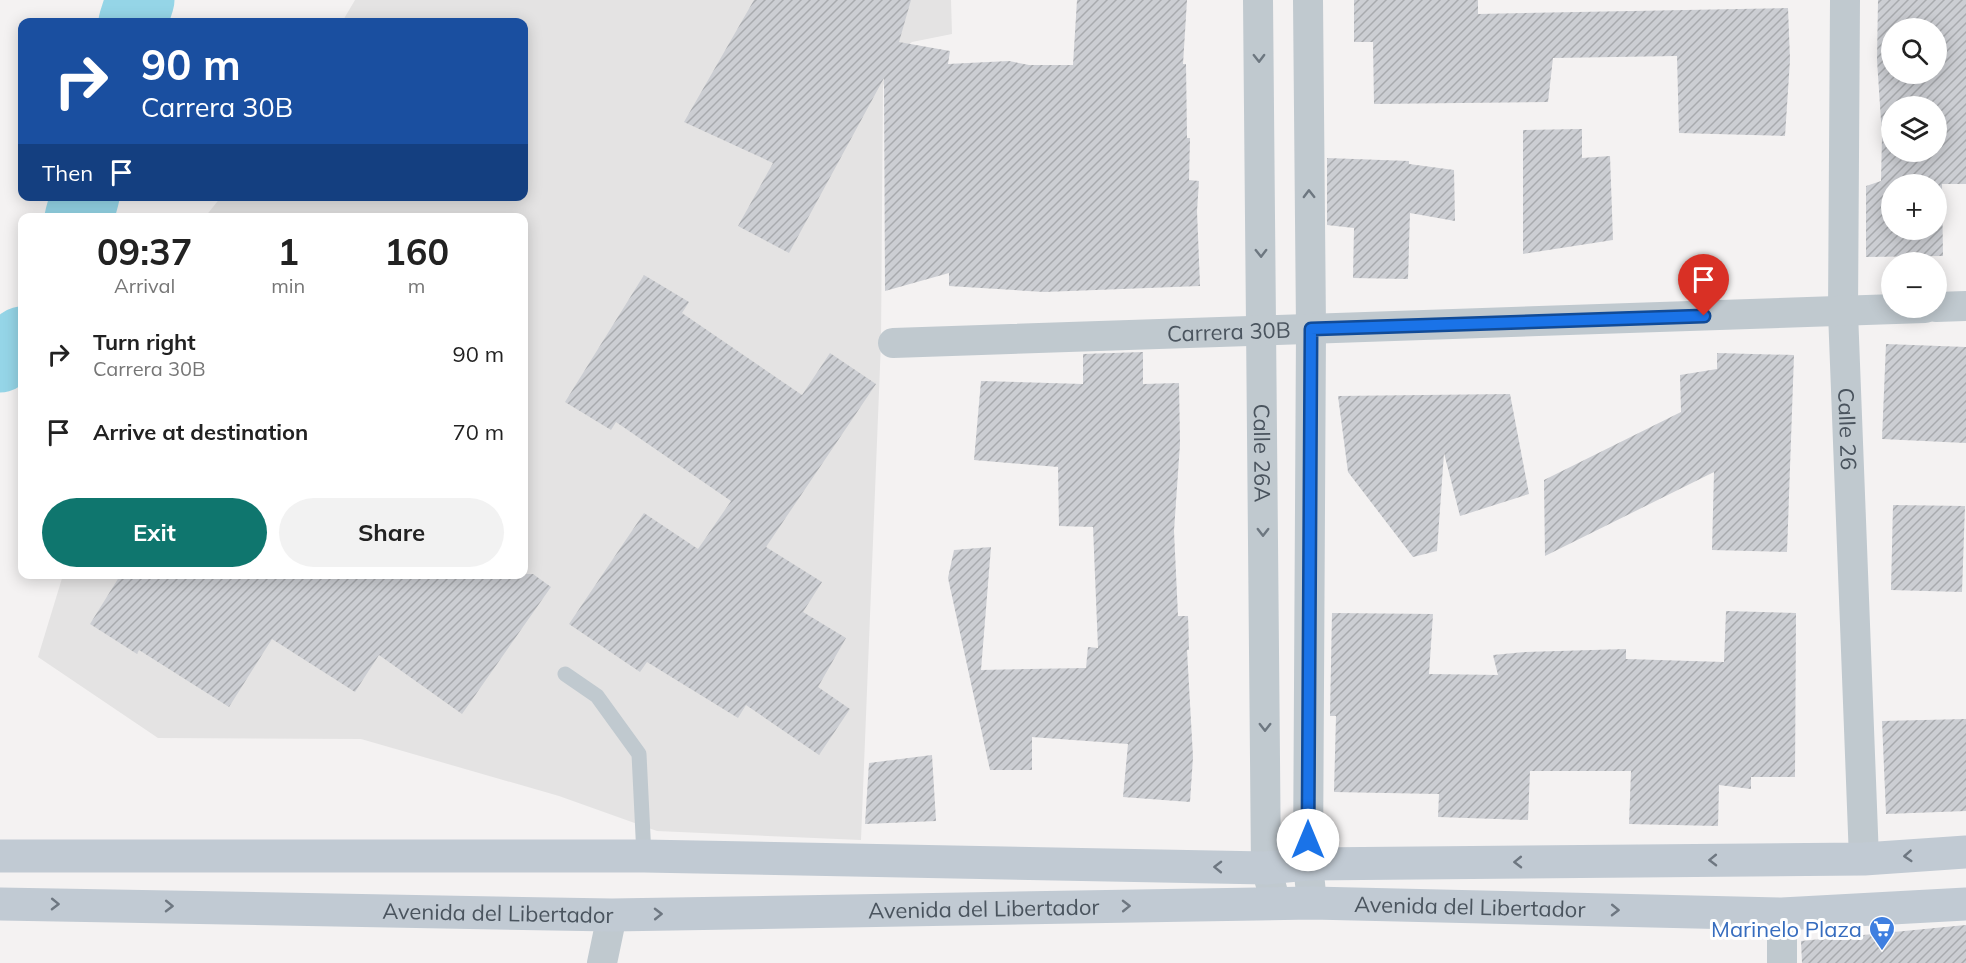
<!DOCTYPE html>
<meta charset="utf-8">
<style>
:root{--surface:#fff;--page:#f2f2f2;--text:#222;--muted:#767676;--accent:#0f766e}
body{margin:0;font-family:Mulish,sans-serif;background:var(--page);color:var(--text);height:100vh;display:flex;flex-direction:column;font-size:22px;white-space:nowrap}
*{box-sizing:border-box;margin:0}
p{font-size:20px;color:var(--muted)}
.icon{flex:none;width:33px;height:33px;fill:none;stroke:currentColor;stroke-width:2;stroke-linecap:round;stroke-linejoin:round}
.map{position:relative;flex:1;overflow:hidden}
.details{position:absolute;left:18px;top:213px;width:510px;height:366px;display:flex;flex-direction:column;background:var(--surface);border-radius:12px;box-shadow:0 3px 15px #0003}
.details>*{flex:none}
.hud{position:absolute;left:18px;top:18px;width:510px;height:183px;border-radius:12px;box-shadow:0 3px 15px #0003;background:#1a4fa0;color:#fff;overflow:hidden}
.fabs{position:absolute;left:1881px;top:18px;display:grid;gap:12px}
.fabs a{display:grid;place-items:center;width:66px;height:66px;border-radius:50%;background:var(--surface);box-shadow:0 3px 15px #0003;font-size:30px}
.pin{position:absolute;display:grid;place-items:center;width:51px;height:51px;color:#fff;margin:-62px -26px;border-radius:50% 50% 50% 0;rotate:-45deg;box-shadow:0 0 6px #0007}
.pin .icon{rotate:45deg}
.me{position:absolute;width:66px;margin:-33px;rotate:0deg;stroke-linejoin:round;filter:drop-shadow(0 0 4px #0008)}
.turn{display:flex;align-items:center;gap:21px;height:126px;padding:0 24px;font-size:27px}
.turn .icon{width:78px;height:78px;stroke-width:2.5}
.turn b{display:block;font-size:42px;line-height:51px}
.then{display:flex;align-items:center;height:57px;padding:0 24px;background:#0003;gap:12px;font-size:22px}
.eta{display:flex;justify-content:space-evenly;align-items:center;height:102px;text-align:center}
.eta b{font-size:36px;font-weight:700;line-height:42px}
.action{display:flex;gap:12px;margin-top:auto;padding:12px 24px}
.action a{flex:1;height:69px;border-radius:36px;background:var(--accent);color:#fff;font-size:24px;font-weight:700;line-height:69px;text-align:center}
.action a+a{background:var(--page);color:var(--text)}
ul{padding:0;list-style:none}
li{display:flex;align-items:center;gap:18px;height:78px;padding:0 24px}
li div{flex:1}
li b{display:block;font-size:22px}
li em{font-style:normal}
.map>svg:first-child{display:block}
.education{fill:#e4e3e3}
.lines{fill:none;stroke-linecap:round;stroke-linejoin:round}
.river{stroke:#95d5e7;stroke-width:69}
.building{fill:url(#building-hatch);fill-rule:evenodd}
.lane{stroke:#c0c9cf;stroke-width:15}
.street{stroke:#c0c9cf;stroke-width:30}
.secondary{stroke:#c1cad3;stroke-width:33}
.oneway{stroke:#6d7780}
.oneway2{stroke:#6e7781}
.route-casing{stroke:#114b97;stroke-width:15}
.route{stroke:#1a73e8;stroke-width:10}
.labels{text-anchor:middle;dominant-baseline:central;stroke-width:6;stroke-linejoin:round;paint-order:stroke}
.street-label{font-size:22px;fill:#4a545e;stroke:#fff}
.shop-label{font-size:22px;fill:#366cbe;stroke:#fff;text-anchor:end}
</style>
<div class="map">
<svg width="1966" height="963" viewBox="0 0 1966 963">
<defs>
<pattern id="building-hatch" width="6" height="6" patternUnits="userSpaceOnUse" patternTransform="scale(1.5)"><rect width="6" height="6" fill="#ccced3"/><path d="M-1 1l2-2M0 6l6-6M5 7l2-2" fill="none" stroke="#a8aaae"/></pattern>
</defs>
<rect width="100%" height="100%" fill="#f4f2f2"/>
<path class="education" d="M355,0H951L952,34L912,42L897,55L883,86L881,342L861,840L657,831L559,796L361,739L158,738L38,657L63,575L524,574V218L205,217L221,197L524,196V22H342Z"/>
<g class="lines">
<path class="river" d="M133,22L140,0
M79,218L85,196
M0,358L22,341"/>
</g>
<path class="building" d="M754,0H911L899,42L950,51L948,64L1009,61L1029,65H1073L1077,0H1187L1183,64H1186L1187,138H1190L1189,180L1199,181L1197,211L1200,286L1044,292L949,286V273L885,291L884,78L789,253L738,226L773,163L684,122Z
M1354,0H1478V14L1788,8L1790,60L1785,136L1679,133L1677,56L1553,58L1548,102L1374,104L1373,42H1354Z
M1878,0H1966V184H1942L1943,256L1866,257V186L1881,181L1882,136L1877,60ZM1892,28H1936V74H1892ZM1892,106H1936V152H1892ZM1892,184H1936V230H1892Z
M1582,129V158L1610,156L1613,240L1523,254V130Z
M1327,158L1409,161V164L1454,170L1455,221L1410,213L1408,279L1353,278L1354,228L1327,225Z
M644,275L689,302L682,313L802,395L830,353L876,384L766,547L822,582L803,612L846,638L818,687L850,709L819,755L746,705L738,718L647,662L640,672L569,624L644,513L698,549L731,501L616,422L611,430L565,402Z
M1886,344L1966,347V443L1882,439Z
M1143,352V384L1179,383L1180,444L1174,531L1178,616H1188L1189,650H1187L1193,757L1190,802L1123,797L1128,744L1032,737V770H990L948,578L954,550L991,547L981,670L1086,668L1088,647L1098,648L1093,527L1059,526L1058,467L974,460L981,381L1083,384V354Z
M1717,353L1794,355L1787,552L1712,550L1714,472L1545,556L1544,480L1681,412L1680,375L1717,369Z
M1510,394L1529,494L1460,516L1444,453L1437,551L1413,557L1348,472L1338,396Z
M1893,505L1965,506L1962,592L1891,590Z
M121,574H533L551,587L462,714L379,655L355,692L272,639L229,707L139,650L137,654L90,624Z
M1726,611L1796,613L1795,777H1751V789L1719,785L1718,826L1629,824L1631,771H1530L1528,820L1438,817L1439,794L1334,792L1336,716H1330L1332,613L1433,614L1429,674L1498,675L1493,655L1525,652L1626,649V659L1724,662Z
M1966,719V811L1886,814L1882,721Z
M932,755L936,821L865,824L869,763Z
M1966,925V963H1802L1801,941Z"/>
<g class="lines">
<path class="lane" d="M565,674L597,696L639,754L644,856"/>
<g class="street">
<path id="s1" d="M1258,0L1266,868L1276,903"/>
<path d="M1308,0L1311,329L1308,864L1312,903"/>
<path id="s2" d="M1845,0L1843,312L1864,859"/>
<path d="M1936,307L1966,306"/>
<path id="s3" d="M893,343L1925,308"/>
<path d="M1782,914V963"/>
<path d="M602,963L612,915"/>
</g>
<g class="secondary">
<path d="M0,856H644L1266,868L1308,864L1864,859L1966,852"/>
<path id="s4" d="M0,904L612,915L1312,903L1782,914L1966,904"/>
</g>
</g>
<defs><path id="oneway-chevron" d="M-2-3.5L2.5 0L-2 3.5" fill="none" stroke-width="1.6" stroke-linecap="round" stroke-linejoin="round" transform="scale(1.5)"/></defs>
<g class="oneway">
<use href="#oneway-chevron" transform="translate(1259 58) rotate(89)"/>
<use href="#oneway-chevron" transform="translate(1309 194) rotate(-91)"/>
<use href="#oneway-chevron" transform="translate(1261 253) rotate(89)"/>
<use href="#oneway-chevron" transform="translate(1263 532) rotate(90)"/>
<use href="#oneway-chevron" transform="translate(1265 727) rotate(90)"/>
</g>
<g class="oneway2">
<use href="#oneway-chevron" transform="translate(1908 856) rotate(176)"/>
<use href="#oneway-chevron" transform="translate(1713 860) rotate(179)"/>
<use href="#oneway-chevron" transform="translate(1518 862) rotate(179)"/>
<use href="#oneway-chevron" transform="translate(1218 867) rotate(-179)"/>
<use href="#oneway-chevron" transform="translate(55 904) rotate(1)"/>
<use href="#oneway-chevron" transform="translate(169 906) rotate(1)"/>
<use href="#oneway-chevron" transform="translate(1126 906) rotate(-1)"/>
<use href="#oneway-chevron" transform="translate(1615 910) rotate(1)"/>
<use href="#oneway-chevron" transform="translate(658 914) rotate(-1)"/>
</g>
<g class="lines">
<defs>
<path id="route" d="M1308,840L1311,329L1704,316"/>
</defs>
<use href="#route" class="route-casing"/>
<use href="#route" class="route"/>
</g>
<defs>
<symbol id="supermarket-pin" viewBox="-11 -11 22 30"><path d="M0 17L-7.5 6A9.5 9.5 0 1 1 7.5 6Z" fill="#3f7fe0" stroke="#fff"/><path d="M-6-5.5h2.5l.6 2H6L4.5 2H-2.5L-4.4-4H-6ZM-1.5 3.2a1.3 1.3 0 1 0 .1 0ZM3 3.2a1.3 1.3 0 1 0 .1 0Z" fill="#fff"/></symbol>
</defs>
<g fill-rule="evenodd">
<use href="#supermarket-pin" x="1867" y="914" width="30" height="40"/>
</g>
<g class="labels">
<g class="street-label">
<text stroke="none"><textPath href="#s3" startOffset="336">Carrera 30B</textPath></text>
<text stroke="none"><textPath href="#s2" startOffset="429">Calle 26</textPath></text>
<text stroke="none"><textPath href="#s1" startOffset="453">Calle 26A</textPath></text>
<text stroke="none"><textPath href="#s4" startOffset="1470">Avenida del Libertador</textPath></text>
<text stroke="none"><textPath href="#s4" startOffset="984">Avenida del Libertador</textPath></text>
<text stroke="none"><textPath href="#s4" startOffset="498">Avenida del Libertador</textPath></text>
</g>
<g class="shop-label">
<text x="1862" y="929">Marinelo Plaza</text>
</g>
</g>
</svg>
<div class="fabs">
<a><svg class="icon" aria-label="search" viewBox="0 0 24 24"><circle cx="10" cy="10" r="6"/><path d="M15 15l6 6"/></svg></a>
<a><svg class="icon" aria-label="layers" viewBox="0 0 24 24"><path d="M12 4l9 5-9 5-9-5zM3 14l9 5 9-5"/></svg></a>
<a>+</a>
<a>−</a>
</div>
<div class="pin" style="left:1704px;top:316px;background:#d93025"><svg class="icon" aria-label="arrive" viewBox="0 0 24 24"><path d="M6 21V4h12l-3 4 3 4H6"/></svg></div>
<svg class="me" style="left:1308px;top:840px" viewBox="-20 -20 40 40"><circle r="19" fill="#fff"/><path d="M0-13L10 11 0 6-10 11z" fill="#1a73e8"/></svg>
<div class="hud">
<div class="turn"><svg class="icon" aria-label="right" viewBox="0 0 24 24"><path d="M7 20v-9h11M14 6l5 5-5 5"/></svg><div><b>90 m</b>Carrera 30B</div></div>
<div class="then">Then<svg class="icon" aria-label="arrive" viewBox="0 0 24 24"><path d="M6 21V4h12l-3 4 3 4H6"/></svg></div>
</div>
<section class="details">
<div class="eta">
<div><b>09:37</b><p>Arrival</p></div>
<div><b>1</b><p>min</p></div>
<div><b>160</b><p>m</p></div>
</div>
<ul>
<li><svg class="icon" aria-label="right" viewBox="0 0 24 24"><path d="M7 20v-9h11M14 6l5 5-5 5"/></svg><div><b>Turn right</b><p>Carrera 30B</p></div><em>90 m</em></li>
<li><svg class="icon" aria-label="arrive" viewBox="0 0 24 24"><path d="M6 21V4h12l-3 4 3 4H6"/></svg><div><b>Arrive at destination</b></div><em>70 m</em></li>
</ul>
<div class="action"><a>Exit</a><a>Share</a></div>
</section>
</div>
